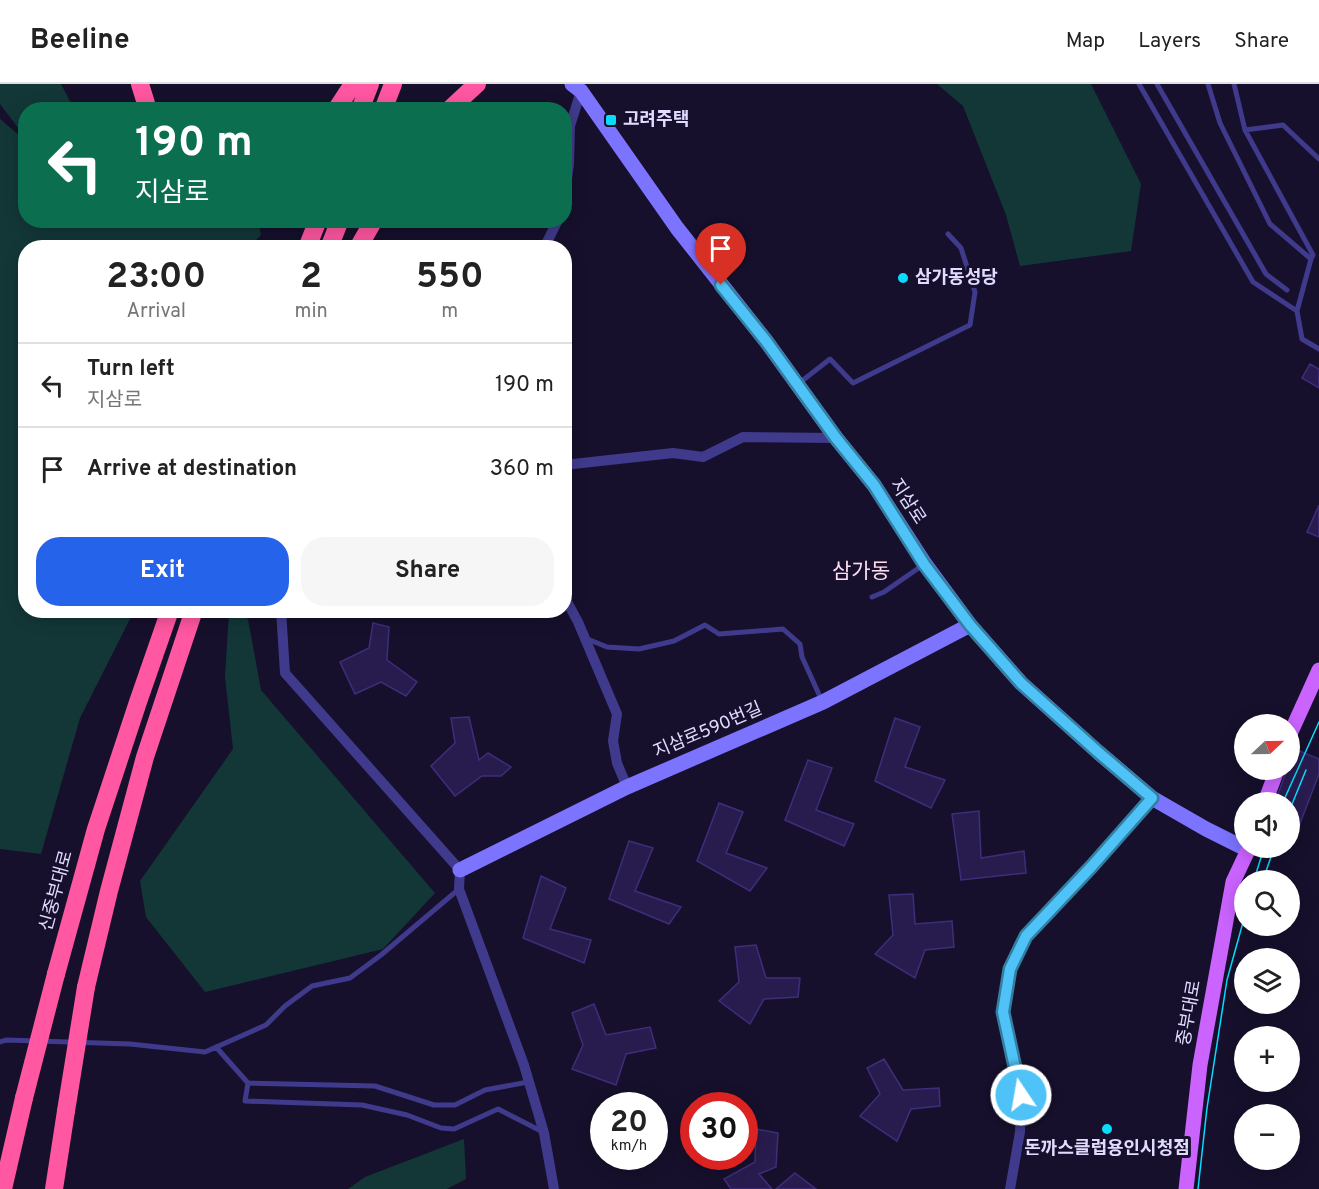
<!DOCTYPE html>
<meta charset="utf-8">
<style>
:root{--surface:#fff;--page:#f6f6f6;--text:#222;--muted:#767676;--line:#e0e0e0;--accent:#2563eb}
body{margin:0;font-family:Overpass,"Noto Sans KR",sans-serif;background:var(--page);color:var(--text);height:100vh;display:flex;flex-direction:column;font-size:22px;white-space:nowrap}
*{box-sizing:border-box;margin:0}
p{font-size:20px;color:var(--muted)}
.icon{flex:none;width:33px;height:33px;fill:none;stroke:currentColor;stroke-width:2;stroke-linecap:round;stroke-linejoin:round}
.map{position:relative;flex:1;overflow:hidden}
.details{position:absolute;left:18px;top:156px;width:554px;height:378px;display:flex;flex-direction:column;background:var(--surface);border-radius:24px;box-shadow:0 3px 15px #0003}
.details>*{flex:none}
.top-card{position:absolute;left:18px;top:18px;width:554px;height:126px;border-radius:24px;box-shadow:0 3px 15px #0003;background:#0b6e4f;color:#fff;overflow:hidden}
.needle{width:39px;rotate:68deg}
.tools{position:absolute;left:1234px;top:630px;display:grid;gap:12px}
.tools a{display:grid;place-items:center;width:66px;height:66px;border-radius:50%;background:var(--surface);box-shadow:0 3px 15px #0003;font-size:30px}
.speed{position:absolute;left:590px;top:1008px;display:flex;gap:12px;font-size:30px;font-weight:700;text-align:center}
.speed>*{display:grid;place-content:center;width:78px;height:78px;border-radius:50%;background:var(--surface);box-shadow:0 3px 15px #0003;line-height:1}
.speed small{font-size:15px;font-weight:400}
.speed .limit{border:9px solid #d22;background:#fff;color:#111}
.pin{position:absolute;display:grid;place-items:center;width:51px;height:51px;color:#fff;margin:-62px -26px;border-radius:50% 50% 50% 0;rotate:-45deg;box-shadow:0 0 6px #0007}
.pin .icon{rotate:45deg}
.me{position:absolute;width:66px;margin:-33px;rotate:348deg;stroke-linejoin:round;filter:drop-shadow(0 0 4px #0008)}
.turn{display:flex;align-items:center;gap:21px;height:126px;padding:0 18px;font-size:27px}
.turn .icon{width:78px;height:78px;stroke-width:2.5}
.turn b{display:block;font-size:42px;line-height:51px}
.eta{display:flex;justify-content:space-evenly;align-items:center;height:102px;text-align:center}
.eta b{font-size:36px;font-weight:700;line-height:42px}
.button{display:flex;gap:12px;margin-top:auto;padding:12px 18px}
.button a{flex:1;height:69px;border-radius:24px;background:var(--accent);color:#fff;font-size:24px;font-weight:700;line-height:69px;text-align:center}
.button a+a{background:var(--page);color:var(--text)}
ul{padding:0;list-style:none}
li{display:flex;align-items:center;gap:18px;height:84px;padding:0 18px;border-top:2px solid var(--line)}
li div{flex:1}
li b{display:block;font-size:22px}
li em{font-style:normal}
header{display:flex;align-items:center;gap:36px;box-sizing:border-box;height:84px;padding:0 30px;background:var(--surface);border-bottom:2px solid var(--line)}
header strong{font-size:28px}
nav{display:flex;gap:33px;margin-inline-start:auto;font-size:21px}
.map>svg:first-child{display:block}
.green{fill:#133737}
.building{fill:#281c4e;stroke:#3f2d7b;stroke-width:1.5}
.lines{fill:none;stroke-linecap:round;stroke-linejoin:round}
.lane{stroke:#403a8d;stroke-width:5}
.street{stroke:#403a8d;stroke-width:10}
.secondary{stroke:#7c73ff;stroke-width:15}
.primary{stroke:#cb63ff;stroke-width:15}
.highway{stroke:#ff57a1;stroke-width:18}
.tram{stroke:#08dcff;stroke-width:1.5}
.highway-bridge{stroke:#ff57a1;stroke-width:18}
.route-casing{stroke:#337fa1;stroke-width:15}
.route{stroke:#4fc3f7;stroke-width:10}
.poi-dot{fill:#08dcff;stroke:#16102c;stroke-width:2}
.labels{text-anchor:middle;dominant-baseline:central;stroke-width:6;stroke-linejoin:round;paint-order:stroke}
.poi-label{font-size:18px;font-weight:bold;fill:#e1dcff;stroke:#16102c;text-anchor:start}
.street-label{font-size:18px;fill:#e1dcff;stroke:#16102c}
.quarter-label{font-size:21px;fill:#ffdef2;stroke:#16102c}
</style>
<header>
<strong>Beeline</strong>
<nav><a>Map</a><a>Layers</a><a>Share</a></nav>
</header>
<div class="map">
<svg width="1319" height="1105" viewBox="0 0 1319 1105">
<rect width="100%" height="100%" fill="#16102c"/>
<path class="green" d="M0,0H61L74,25L26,26L25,53L0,20Z
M937,0H1091L1141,100L1131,167L1020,182L1006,131L963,22Z
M0,35L25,56L26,136L258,137L261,151L249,163L26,164V526L134,527L80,634L41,770L0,765Z
M229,528L248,535L261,606L435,809L383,865L205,908L146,833L140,797L233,665L225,593Z
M464,1055L466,1095L447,1105H348L365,1093Z"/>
<path class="building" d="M1310,280L1319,285V304L1302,294Z
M1319,421V453L1307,448Z
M373,539L389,543L387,576L417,598L406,612L381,598L355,610L340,578L369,564Z
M469,633L479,676L488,669L511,683L501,692H482L455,712L431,682L455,659L451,634Z
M895,634L920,643L905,683L945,696L931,724L875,697Z
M1290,663L1319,675V690L1291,763L1290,718H1275L1287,686H1290Z
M808,676L832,684L816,726L854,740L844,762L785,736Z
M719,719L743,728L726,769L767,784L750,807L697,777Z
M979,727L981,774L1024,767L1026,789L961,796L952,730Z
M629,757L653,764L635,807L681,823L669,840L609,815Z
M541,792L566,804L550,845L591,856L584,879L523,854Z
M913,810L915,840L952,837L954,863L925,866L915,894L875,870L893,851L889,811Z
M756,861L766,894H800L798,913L764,915L750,940L719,917L739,898L735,863Z
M594,920L606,951L650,943L656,964L626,970L616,1001L572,985L583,961L572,929Z
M884,975L903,1006L939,1004L940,1022L911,1025L897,1057L860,1032L880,1010L867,984Z
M756,1045L778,1049L776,1083L759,1090L772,1105H731L724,1095L755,1078Z
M795,1089L816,1105H776Z"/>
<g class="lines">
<path class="lane" d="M1139,0L1253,198L1297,227
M1157,0L1266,190L1287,206
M1208,0L1220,39L1270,140L1311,175L1297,227L1302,255L1319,265
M1234,0L1245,46L1313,171L1311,175
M1245,46L1283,41L1319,75
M798,300L830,275L853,299L970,241L975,208L961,164L948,150
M872,513L884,508L923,481
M585,554L607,563L639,565L674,557L705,541L719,550L783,545L800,560L802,573L822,617
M0,958L6,956L130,960L205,968L266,941L285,922L312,902L350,894L381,871L459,805
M216,963L248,999L375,1002L434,1021H455L485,1006L528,998
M248,999L245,1017L362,1021L407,1031L441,1044L454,1045L498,1025L543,1048"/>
<path class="street" d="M564,116L569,80L570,42L581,7
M544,164L558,136
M564,381L673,369L703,373L743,353L836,354
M564,512L578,538L617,630L613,657L617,679L627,703
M281,526L285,589L460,786L459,805L524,981L544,1049L554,1105
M1010,1105L1020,1048L1021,1011L1003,928L1010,885L1026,852L1092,782L1152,714"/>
<path class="secondary" d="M572,0L581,7L677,144L766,257L836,354L874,401L925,480L970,541L1021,599L1098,668L1152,714L1206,745L1248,766
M460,786L627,703L823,618L970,541"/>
<path class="primary" d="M1290,650L1319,586
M1265,718L1277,686
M1186,1105L1200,981L1233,798L1249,764"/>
<path class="highway" d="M140,0L148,26
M336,26L353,0
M360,26L370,0
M383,26L393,0
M449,26L477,0
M307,164L318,136
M329,164L340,136
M358,164L374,136
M56,890L96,745L138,618L170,526
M86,903L109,807L145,673L194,526
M3,1105L24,1014
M54,1105L66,1027"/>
<path class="tram" d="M1283,718L1319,638
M1290,725L1306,686
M1254,796L1264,764
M1263,796L1274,764
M1198,1105L1207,1024L1227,896L1245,831"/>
<path class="highway-bridge" d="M24,1014L56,890
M66,1027L86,903"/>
</g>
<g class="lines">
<defs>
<path id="route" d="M721,201L766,257L836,354L874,401L924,480L970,541L1021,599L1098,668L1152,714L1092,782L1026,852L1010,885L1003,928L1021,1011"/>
</defs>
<use href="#route" class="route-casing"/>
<use href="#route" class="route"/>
</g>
<g class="poi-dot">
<rect x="605" y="30" width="12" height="12" rx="3"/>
<circle cx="903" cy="194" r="6"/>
<circle cx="1107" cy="1045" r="6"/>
</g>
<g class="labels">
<g class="poi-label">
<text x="623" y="36">고려주택</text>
<text x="915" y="194">삼가동성당</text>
<text x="1107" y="1065" text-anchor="middle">돈까스클럽용인시청점</text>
</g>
<g class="street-label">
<text transform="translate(907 418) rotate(57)">지삼로</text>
<text transform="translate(708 647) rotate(-23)">지삼로590번길</text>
<text transform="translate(57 807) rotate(-75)">신중부대로</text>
<text transform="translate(1190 929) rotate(-80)">중부대로</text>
</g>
<g class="quarter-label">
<text x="861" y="488">삼가동</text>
</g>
</g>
</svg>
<div class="tools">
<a><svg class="needle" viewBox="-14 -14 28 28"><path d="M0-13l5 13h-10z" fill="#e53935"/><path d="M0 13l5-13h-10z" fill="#767676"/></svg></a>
<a><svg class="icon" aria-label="sound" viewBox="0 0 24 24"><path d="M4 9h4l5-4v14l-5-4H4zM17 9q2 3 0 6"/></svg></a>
<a><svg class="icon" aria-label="search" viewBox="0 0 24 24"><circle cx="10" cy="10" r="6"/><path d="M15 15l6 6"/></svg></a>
<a><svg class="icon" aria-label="layers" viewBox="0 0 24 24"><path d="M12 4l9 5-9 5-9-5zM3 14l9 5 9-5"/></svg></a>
<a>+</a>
<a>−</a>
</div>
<div class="speed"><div>20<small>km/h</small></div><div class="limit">30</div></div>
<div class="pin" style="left:721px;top:201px;background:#d93025"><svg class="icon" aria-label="arrive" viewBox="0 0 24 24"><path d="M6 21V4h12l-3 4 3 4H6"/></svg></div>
<svg class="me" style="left:1021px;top:1011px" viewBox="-20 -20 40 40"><circle r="17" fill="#4fc3f7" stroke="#fff" stroke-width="3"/><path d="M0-11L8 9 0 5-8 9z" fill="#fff"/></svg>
<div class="top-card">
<div class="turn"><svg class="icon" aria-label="left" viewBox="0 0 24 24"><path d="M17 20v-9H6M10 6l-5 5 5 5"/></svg><div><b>190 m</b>지삼로</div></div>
</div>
<section class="details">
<div class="eta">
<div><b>23:00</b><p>Arrival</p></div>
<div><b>2</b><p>min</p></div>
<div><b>550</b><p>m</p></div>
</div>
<ul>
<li><svg class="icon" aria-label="left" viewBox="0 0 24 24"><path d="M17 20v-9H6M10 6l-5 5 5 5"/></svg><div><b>Turn left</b><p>지삼로</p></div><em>190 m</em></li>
<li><svg class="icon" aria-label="arrive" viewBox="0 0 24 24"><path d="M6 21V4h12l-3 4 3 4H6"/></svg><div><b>Arrive at destination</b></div><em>360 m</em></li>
</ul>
<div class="button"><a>Exit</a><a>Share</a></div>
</section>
</div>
